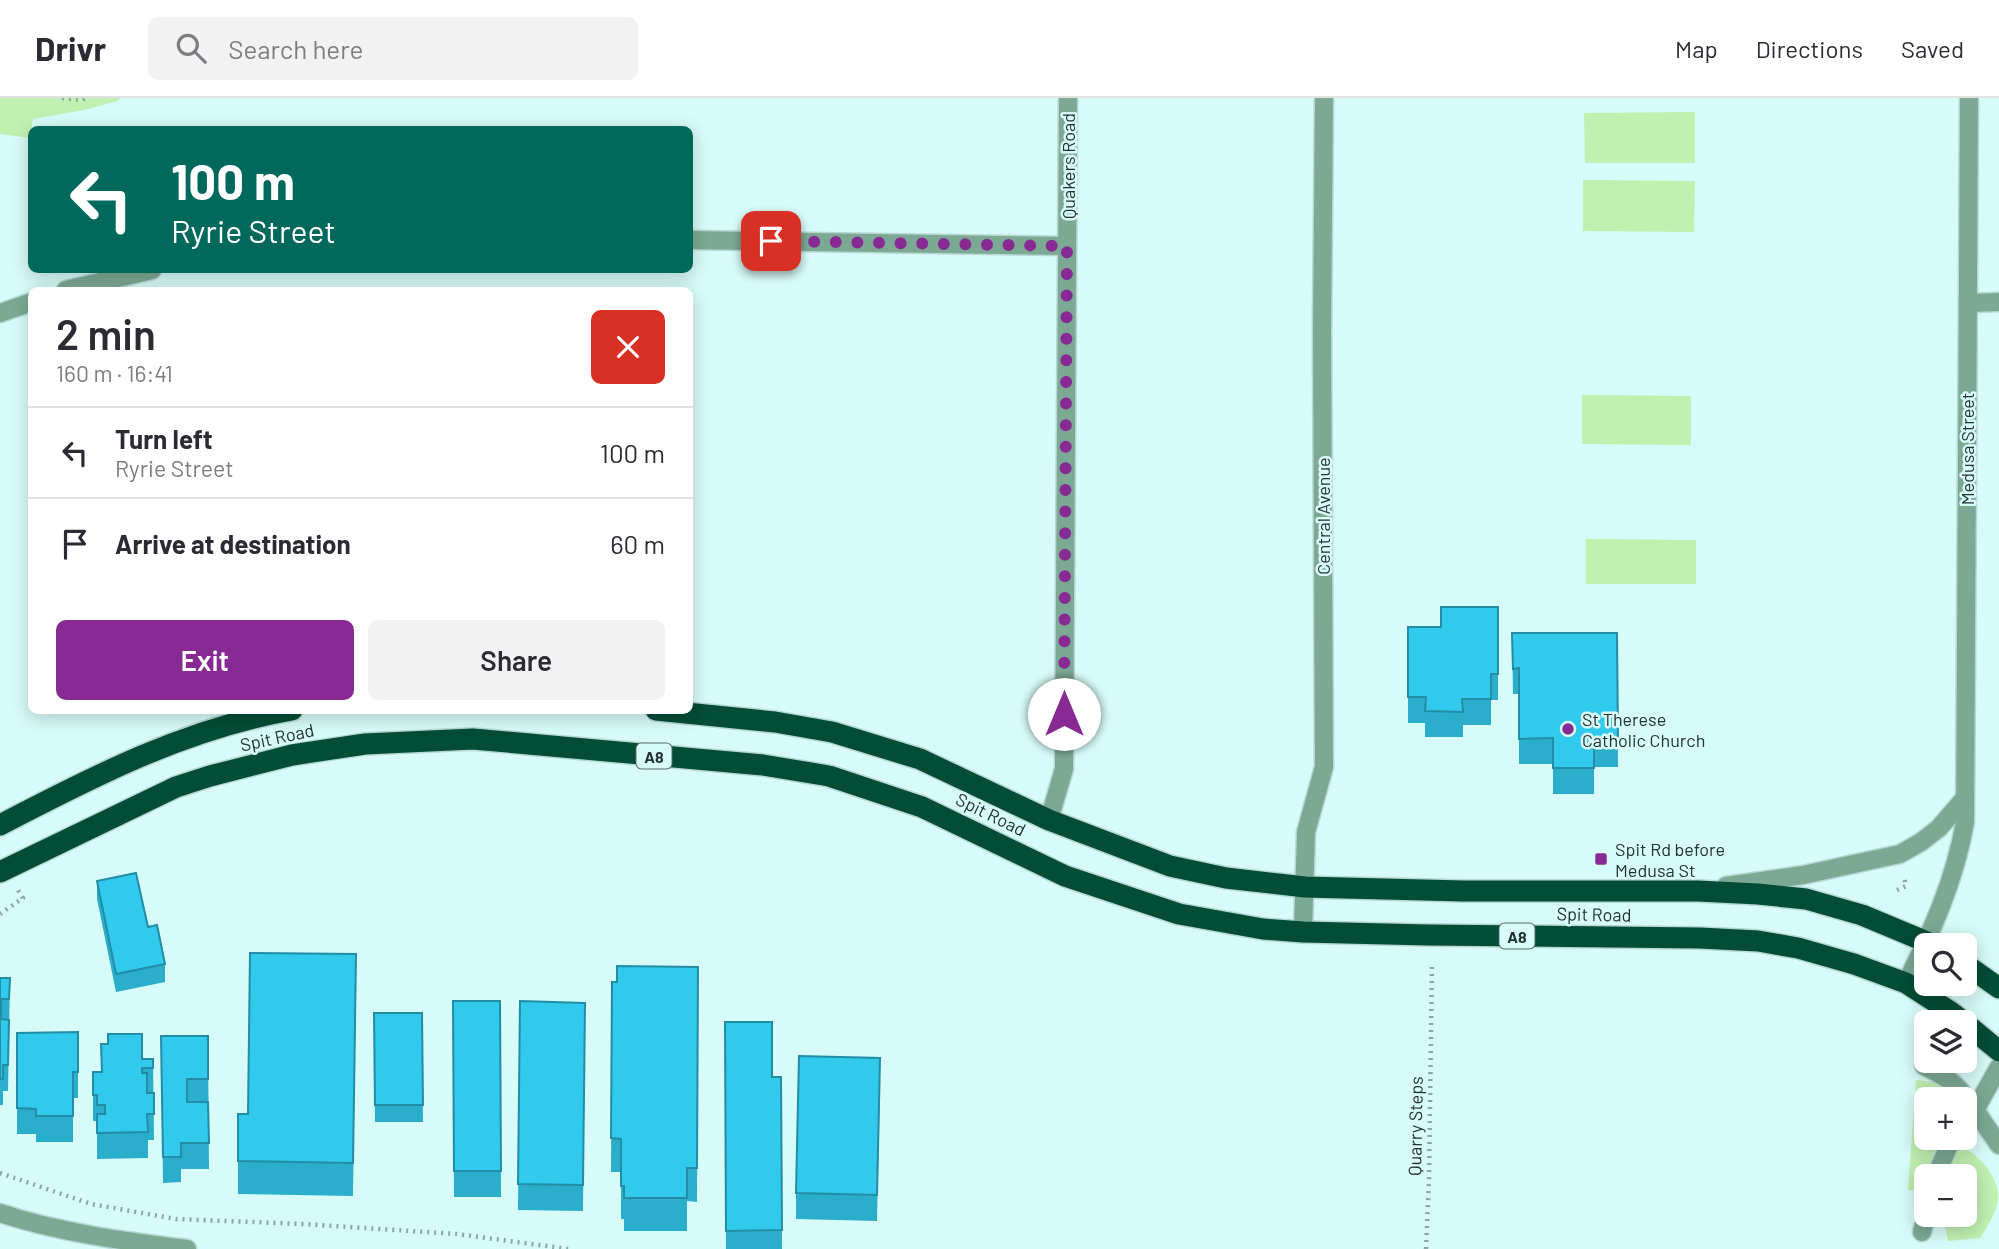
<!DOCTYPE html>
<meta charset="utf-8">
<style>
:root{--surface:#fff;--page:#f2f2f3;--text:#2b2b33;--muted:#7c7c81;--line:#e1e1e2;--accent:#872a94}
body{margin:0;font-family:Barlow,sans-serif;background:var(--page);color:var(--text);height:100vh;display:flex;flex-direction:column;font-size:26px;white-space:nowrap}
*{box-sizing:border-box;margin:0}
p{font-size:23px;color:var(--muted)}
.icon{flex:none;width:38px;height:38px;fill:none;stroke:currentColor;stroke-width:2;stroke-linecap:round;stroke-linejoin:round}
.map{position:relative;flex:1;overflow:hidden}
.drawer{position:absolute;left:28px;top:189px;width:665px;height:427px;display:flex;flex-direction:column;background:var(--surface);border-radius:10px;box-shadow:0 4px 18px #0003}
.drawer>*{flex:none}
.banner{position:absolute;left:28px;top:28px;width:665px;height:147px;border-radius:10px;box-shadow:0 4px 18px #0003;background:#00695c;color:#fff;overflow:hidden}
.tools{position:absolute;left:1914px;top:835px;display:grid;gap:14px}
.tools a{display:grid;place-items:center;width:63px;height:63px;border-radius:10px;background:var(--surface);box-shadow:0 4px 18px #0003;font-size:35px}
.pin{position:absolute;display:grid;place-items:center;width:60px;height:60px;color:#fff;margin:-30px;border-radius:14px;box-shadow:0 4px 10px #0006}
.me{position:absolute;width:77px;margin:-38px;rotate:0deg;stroke-linejoin:round;filter:drop-shadow(0 0 5px #0008)}
.turn{display:flex;align-items:center;gap:24px;height:147px;padding:0 28px;font-size:32px}
.turn .icon{width:91px;height:91px;stroke-width:2.5}
.turn b{display:block;font-size:49px;line-height:60px}
.round{display:grid;place-items:center;flex:none;width:74px;height:74px;border-radius:10px;background:var(--page)}
.overview{display:flex;align-items:center;justify-content:space-between;height:119px;padding:0 28px}
h1{font-size:42px;font-weight:600;line-height:52px}
.cta{display:flex;gap:14px;margin-top:auto;padding:14px 28px}
.cta a{flex:1;height:80px;border-radius:10px;background:var(--accent);color:#fff;font-size:28px;font-weight:600;line-height:80px;text-align:center}
.cta a+a{background:var(--page);color:var(--text)}
ul{padding:0;list-style:none}
li{display:flex;align-items:center;gap:21px;height:91px;padding:0 28px;border-top:2px solid var(--line)}
li div{flex:1}
li b{display:block;font-size:26px}
li em{font-style:normal}
header{display:flex;align-items:center;gap:42px;box-sizing:border-box;height:98px;padding:0 35px;background:var(--surface);border-bottom:2px solid var(--line)}
header strong{font-size:33px}
nav{display:flex;gap:38px;margin-inline-start:auto;font-size:24px}
.search{width:490px;height:63px;background:var(--page);display:flex;align-items:center;gap:18px;box-sizing:border-box;padding:0 24px;border-radius:10px;color:var(--muted);font-size:26px}
.map>svg:first-child{display:block}
.green{fill:#c1f0b1}
.lines{fill:none;stroke-linecap:round;stroke-linejoin:round}
.lane-casing{stroke:#b7d7d4;stroke-width:21}
.street-casing{stroke:#b7d7d4;stroke-width:21}
.highway-casing{stroke:#b7d7d4;stroke-width:24}
.path{stroke:#8ba6a4;stroke-width:4.5;stroke-dasharray:2 5;stroke-linecap:butt}
.lane{stroke:#7ca994;stroke-width:18}
.street{stroke:#7ca994;stroke-width:18}
.highway{stroke:#034c35;stroke-width:21}
.wall{fill:#2aaecb}
.building{fill:#31caec;stroke:#228da5;stroke-width:2}
.route{stroke:#872a94;stroke-width:12;stroke-dasharray:0 21.6}
.poi-dot{fill:#872a94;stroke:#d7fbf8;stroke-width:2.5}
.labels{text-anchor:middle;dominant-baseline:central;stroke-width:5;stroke-linejoin:round;paint-order:stroke}
.shield{fill:#d7fbf8;stroke:#5a6e6d;stroke-width:2}
.shield-label{font-size:16px;font-weight:bold;fill:#243231}
.street-label{font-size:18px;fill:#243231;stroke:#d7fbf8}
.poi-label{font-size:18px;fill:#243231;stroke:#d7fbf8;text-anchor:start}
</style>
<header>
<strong>Drivr</strong>
<div class="search"><svg class="icon" aria-label="search" viewBox="0 0 24 24"><circle cx="10" cy="10" r="6"/><path d="M15 15l6 6"/></svg>Search here</div>
<nav><a>Map</a><a>Directions</a><a>Saved</a></nav>
</header>
<div class="map">
<svg width="1999" height="1151" viewBox="0 0 1999 1151">
<rect width="100%" height="100%" fill="#d7fbf8"/>
<path class="green" d="M0,0H121L117,3L84,12L33,21L30,40L0,36Z
M1695,14V65H1585L1584,15Z
M1583,82L1695,83L1694,134L1583,133Z
M1582,297L1691,298V347L1582,346Z
M1586,441L1696,442V486H1586Z
M1916,982L1942,985L1960,1001H1927V1040H1941L1920,1093L1908,1092Z
M1962,1048C1979,1058 1999,1078 1998,1100C1997,1114 1987,1128 1980,1140L1948,1143L1943,1117L1965,1116V1078H1946L1952,1053Z"/>
<g class="lines">
<defs>
<path id="lane" d="M1924,968C1951,981 1958,987 1975,1012L1965,1023
M1999,969L1975,1012L1999,1047
M1936,1078L1952,1040
M1922,1134L1927,1115"/>
<path id="street" d="M690,142L1067,148
M66,192L152,172
M1968,205L1999,204
M0,215L32,204
M1049,722L1064,671L1068,0
M1726,788L1803,777L1900,756L1921,744L1939,730L1964,701
M1303,834L1306,734L1324,669L1322,232L1324,0
M1906,885C1932,833 1955,782 1965,724L1969,0
M0,1115C61,1135 124,1143 187,1151"/>
<path id="highway" d="M656,612L775,624L832,634L920,661L1049,722L1170,768L1226,780L1305,789L1463,793H1698L1758,796L1806,801L1862,817L1934,847
M0,727C94,678 187,630 292,612
M0,774L176,689L210,678L292,657L365,646L473,641L763,667L829,678L922,709L1065,778L1179,816L1263,831L1303,834L1428,837L1700,840L1758,843L1798,850L1854,866L1906,885L1951,914L1964,924
M1965,866L1999,890
M1965,925L1999,953"/>
</defs>
<use href="#lane" class="lane-casing"/>
<use href="#street" class="street-casing"/>
<use href="#highway" class="highway-casing"/>
<path class="path" d="M62,0L82,2L86,0
M1897,792L1906,788L1904,779
M0,816L23,800L18,792
M0,1075L91,1106L176,1121L303,1126L457,1136L569,1151
M1426,1151L1429,1081L1432,864"/>
<use href="#lane" class="lane"/>
<use href="#street" class="street"/>
<use href="#highway" class="highway"/>
</g>
<path class="wall" d="M1498,509V602H1491V627H1463V639H1425V625H1408V529H1441Z
M1512,535H1617L1618,669H1594V696H1553V666H1519V596H1513Z
M97,783L148,829L165,866V884L116,894L97,801Z
M356,856L353,1098L238,1096V1016H248Z
M698,869L697,1104L687,1103V1133H624V1121H621V1074H611L612,884H617Z
M0,880H10L8,993H3V1007H0Z
M453,903H500L501,1099H454Z
M520,903L585,905L583,1113L518,1112Z
M374,915H422L423,1024H375Z
M725,924L772,979H781L782,1151H726Z
M78,934V1000H73V1044H36V1036H17V935Z
M161,938H208L209,1071H181V1084L163,1085Z
M142,961H153L154,1042H148V1060L97,1061V1023H93V974H101Z
M880,986L877,1123L796,1121V1095Z"/>
<path class="building" d="M1441,509H1498V576H1491V601H1462L1463,614L1425,613L1426,599H1408V529H1441Z
M1512,535H1617L1618,643H1594V670H1553V640L1519,641V570L1513,571Z
M136,775L148,829L157,827L165,866L116,876L97,783Z
M250,855L356,856L353,1065L238,1063V1016H248Z
M617,868L698,869L697,1070H687V1100H624V1088H621V1041L611,1040L612,884H617Z
M0,880H10L9,901H1V921L9,922L8,967H3V981H0Z
M453,903H500L501,1073H454Z
M520,903L585,905L583,1087L518,1086Z
M374,915H422L423,1007H375Z
M725,924H772V979H781L782,1132L726,1133Z
M78,934V974H73V1018H36V1011L17,1010V935Z
M108,936H142V961H153V970H142V975H147V995H154V1016H147L148,1034L97,1035V1016H105V1007H97V997H93V974H102L101,946H108Z
M161,938H208V981H187V1004H208L209,1045H181V1059H163Z
M799,958L880,960L877,1097L796,1095Z"/>
<g class="lines">
<path class="route" d="M771,143L1067,148L1064,616"/>
</g>
<g class="poi-dot">
<circle cx="1568" cy="631" r="7"/>
<rect x="1594" y="754" width="14" height="14" rx="3.5"/>
</g>
<g class="labels">
<g class="shield">
<rect x="636.5" y="645.5" width="35" height="25" rx="5"/>
<rect x="1499.5" y="825.5" width="35" height="25" rx="5"/>
</g>
<g class="shield-label">
<text x="654" y="658">A8</text>
<text x="1517" y="838">A8</text>
</g>
<g class="street-label">
<text transform="translate(1068 68) rotate(-90)">Quakers Road</text>
<text transform="translate(1967 351) rotate(-90)">Medusa Street</text>
<text transform="translate(1323 418) rotate(-90)">Central Avenue</text>
<text transform="translate(277 639) rotate(-12)">Spit Road</text>
<text transform="translate(991 716) rotate(26)">Spit Road</text>
<text transform="translate(1594 816) rotate(1)">Spit Road</text>
<text transform="translate(1415 1028) rotate(-89)">Quarry Steps</text>
</g>
<g class="poi-label">
<text x="1582" y="621">St Therese<tspan x="1582" dy="21">Catholic Church</tspan></text>
<text x="1615" y="751">Spit Rd before<tspan x="1615" dy="21">Medusa St</tspan></text>
</g>
</g>
</svg>
<div class="tools">
<a><svg class="icon" aria-label="search" viewBox="0 0 24 24"><circle cx="10" cy="10" r="6"/><path d="M15 15l6 6"/></svg></a>
<a><svg class="icon" aria-label="layers" viewBox="0 0 24 24"><path d="M12 4l9 5-9 5-9-5zM3 14l9 5 9-5"/></svg></a>
<a>+</a>
<a>−</a>
</div>
<div class="pin" style="left:771px;top:143px;background:#d93025"><svg class="icon" aria-label="arrive" viewBox="0 0 24 24"><path d="M6 21V4h12l-3 4 3 4H6"/></svg></div>
<svg class="me" style="left:1064px;top:616px" viewBox="-20 -20 40 40"><circle r="19" fill="#fff"/><path d="M0-13L10 11 0 6-10 11z" fill="#872a94"/></svg>
<div class="banner">
<div class="turn"><svg class="icon" aria-label="left" viewBox="0 0 24 24"><path d="M17 20v-9H6M10 6l-5 5 5 5"/></svg><div><b>100 m</b>Ryrie Street</div></div>
</div>
<section class="drawer">
<div class="overview"><div><h1>2 min</h1><p>160 m · 16:41</p></div><a class="round" style="background:#d93025;color:#fff"><svg class="icon" aria-label="close" viewBox="0 0 24 24"><path d="M6 6l12 12M18 6L6 18"/></svg></a></div>
<ul>
<li><svg class="icon" aria-label="left" viewBox="0 0 24 24"><path d="M17 20v-9H6M10 6l-5 5 5 5"/></svg><div><b>Turn left</b><p>Ryrie Street</p></div><em>100 m</em></li>
<li><svg class="icon" aria-label="arrive" viewBox="0 0 24 24"><path d="M6 21V4h12l-3 4 3 4H6"/></svg><div><b>Arrive at destination</b></div><em>60 m</em></li>
</ul>
<div class="cta"><a>Exit</a><a>Share</a></div>
</section>
</div>
